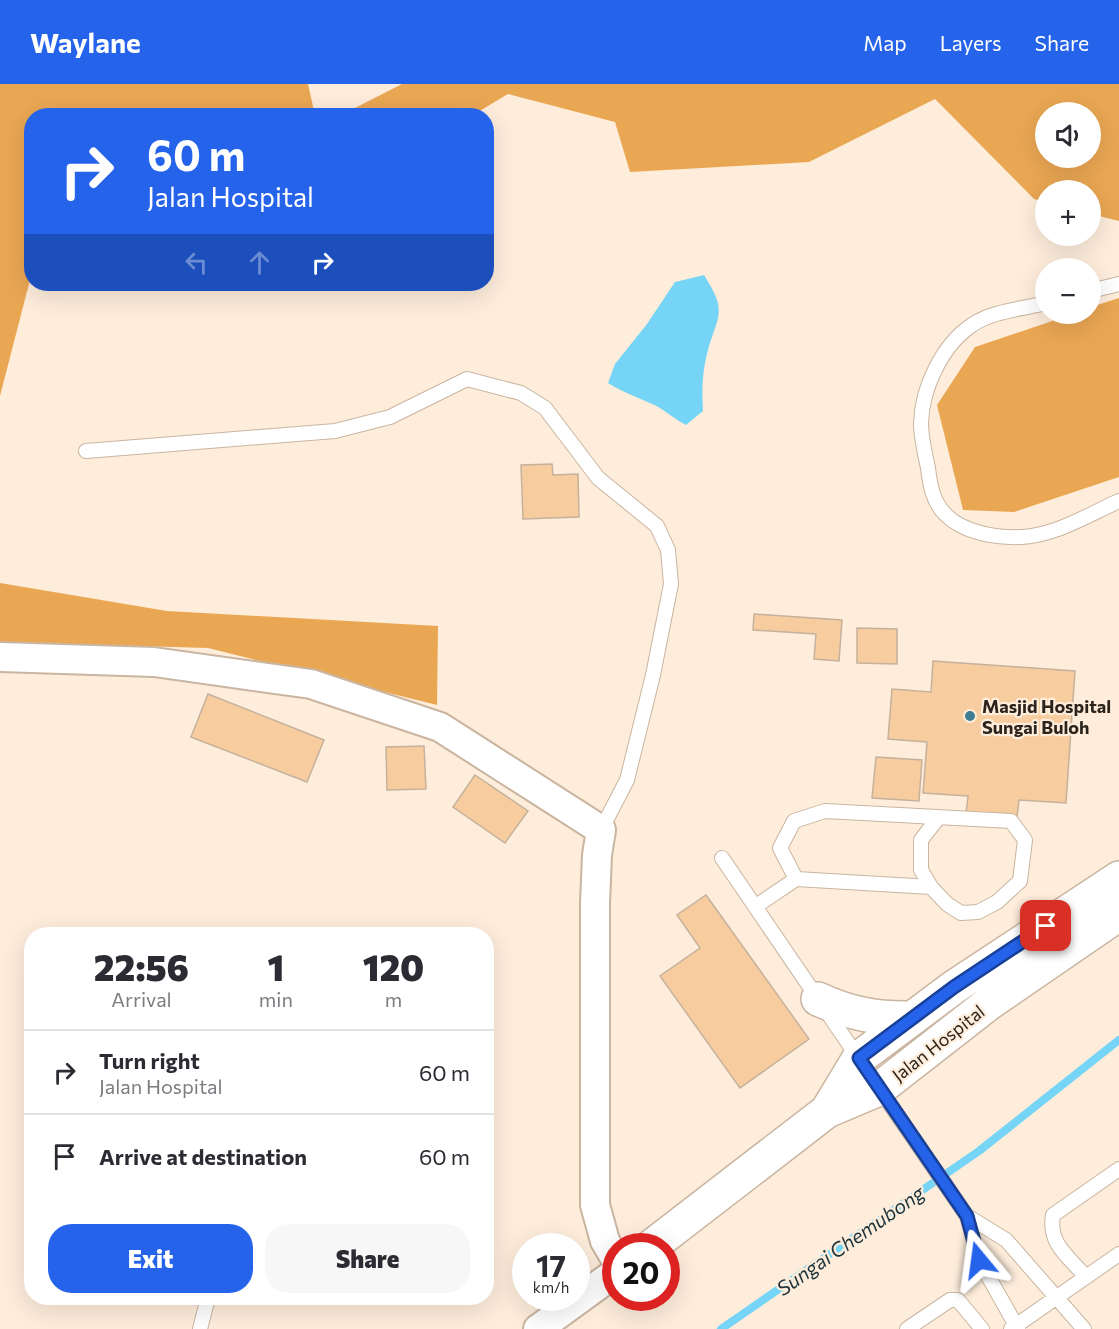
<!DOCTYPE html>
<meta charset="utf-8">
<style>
:root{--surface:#fff;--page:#f7f7f7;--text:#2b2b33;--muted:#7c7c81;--line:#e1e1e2;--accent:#2563eb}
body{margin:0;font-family:Commissioner,sans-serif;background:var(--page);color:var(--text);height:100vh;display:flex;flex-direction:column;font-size:22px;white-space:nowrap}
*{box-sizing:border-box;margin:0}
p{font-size:20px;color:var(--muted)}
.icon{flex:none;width:33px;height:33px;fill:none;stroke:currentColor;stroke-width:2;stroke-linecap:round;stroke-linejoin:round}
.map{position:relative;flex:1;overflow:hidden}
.details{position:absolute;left:24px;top:843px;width:470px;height:378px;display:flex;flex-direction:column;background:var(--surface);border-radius:24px;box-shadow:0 6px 24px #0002}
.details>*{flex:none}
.guide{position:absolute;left:24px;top:24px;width:470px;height:183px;border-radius:24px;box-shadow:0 6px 24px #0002;background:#2563eb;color:#fff;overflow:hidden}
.tools{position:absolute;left:1035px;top:18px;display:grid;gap:12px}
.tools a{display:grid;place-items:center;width:66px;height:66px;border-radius:50%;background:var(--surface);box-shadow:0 6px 24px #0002;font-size:30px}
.speed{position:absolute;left:512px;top:1149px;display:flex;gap:12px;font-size:30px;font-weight:700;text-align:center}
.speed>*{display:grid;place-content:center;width:78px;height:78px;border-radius:50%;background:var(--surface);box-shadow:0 6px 24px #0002;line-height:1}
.speed small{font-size:15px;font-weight:400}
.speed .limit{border:9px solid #d22;background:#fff;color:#111}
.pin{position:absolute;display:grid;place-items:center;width:51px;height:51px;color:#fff;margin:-26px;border-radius:12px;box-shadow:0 3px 9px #0006}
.me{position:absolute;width:66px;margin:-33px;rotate:344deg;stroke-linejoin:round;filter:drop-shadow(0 0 4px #0008)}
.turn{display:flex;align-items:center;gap:21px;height:126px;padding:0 24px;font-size:27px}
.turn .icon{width:78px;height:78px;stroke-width:2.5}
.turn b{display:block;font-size:42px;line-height:51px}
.lanes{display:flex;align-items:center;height:57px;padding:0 24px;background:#0003;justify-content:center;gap:30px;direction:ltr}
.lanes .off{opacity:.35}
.eta{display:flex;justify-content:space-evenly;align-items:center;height:102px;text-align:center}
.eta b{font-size:36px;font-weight:800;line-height:42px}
.action{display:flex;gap:12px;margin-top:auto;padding:12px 24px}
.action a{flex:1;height:69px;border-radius:24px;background:var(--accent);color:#fff;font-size:24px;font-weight:800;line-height:69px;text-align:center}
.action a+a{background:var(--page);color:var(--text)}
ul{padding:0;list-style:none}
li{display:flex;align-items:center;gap:18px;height:84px;padding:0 24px;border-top:2px solid var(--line)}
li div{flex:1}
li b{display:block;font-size:22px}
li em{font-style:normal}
header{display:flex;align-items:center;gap:36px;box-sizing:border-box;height:84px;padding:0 30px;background:var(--accent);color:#fff}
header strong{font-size:28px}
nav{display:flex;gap:33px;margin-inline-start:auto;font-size:21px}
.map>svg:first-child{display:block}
.forest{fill:#eaa753;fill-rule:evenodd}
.water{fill:#76d5f7}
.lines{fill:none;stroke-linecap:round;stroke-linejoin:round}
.stream{stroke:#76d5f7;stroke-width:8}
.building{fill:#f7cd9f;stroke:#c5b19c;stroke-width:1.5}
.lane-casing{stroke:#c9b5a0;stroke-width:16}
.street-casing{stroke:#c9b5a0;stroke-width:32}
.secondary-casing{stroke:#c9b5a0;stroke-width:36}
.lane{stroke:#fff;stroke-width:14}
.street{stroke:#fff;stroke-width:28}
.secondary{stroke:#fff;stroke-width:33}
.route-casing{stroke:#184099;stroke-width:15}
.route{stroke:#2563eb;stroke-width:10}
.poi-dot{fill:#3e7c91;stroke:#feeddb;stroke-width:2}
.labels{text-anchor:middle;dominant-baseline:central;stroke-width:4.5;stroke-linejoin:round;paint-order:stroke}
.poi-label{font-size:18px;font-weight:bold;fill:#2c241c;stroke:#feeddb;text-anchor:start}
.street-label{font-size:18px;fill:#2c241c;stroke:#feeddb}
.water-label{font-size:20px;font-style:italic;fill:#1d333b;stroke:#feeddb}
</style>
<header>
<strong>Waylane</strong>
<nav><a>Map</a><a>Layers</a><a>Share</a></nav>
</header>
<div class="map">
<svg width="1119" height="1245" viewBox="0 0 1119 1245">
<rect width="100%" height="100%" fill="#feeddb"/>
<path class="forest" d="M0,0H308L315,31L32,32L31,192L0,312Z
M402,0H1119V137L1091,130L1090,106H1046L1045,118L1034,115L935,15L809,78L630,88L615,38L508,10L473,31H354L351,26ZM1046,28H1090V74H1046Z
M1119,214V393L1014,428L963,426L937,321L975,263L1073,230H1090L1091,223Z
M0,499L167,527L438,542L437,621L208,564L0,558Z"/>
<path class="water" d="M704,191C729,230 717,231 707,270C702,289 702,308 703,327L686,341C674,335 664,325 652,320C637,313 622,308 608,299L615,280L647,240L675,198Z"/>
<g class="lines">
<path class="stream" d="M721,1245L979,1067L1119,956"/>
</g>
<path class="building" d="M552,380L553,391L578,390L579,433L523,435L521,381Z
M754,530L842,536L839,577L814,575L816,550L753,546Z
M857,544L897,545V580L857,579Z
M933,577L1075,587L1066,719L1019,716L1017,733L966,730L968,712L923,709L927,658L888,655L892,605L931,608Z
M208,610L324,656L307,698L191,653Z
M424,662L426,705L387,706L386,663Z
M876,673L922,676L919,717L872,714Z
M475,691L528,727L505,759L453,723Z
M706,811L809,955L740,1004L660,892L700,864L677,831Z
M133,1214H194V1219Z"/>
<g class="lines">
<defs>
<path id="lane" d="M1090,207L1119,200
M1046,219C1022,225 992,227 972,241C942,261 922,304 921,339C921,354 925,370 928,384C930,401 933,418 945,430C963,449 996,454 1022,453C1056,451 1088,431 1119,417
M86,367L335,347L390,333L467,295L521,309L545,324L598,394L657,442L668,466L671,500L653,591L627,696L601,746
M722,774L859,975
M796,795L780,764L794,737L825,727L1011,737L1025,756L1020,797L997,818L978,828L961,829L947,820L931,803L921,786V756L938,734
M756,822L796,795L931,803
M878,1003L967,1132L979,1176L1018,1245
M967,1132L1006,1156L1084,1245
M1086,1193C1068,1172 1048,1160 1053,1131L1119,1085
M200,1245L208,1214
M907,1245L950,1216H958L982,1245
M1011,1245L1119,1170"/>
<path id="street" d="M0,573L154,578L311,600L440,643L601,746L597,771L595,819V1121L605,1157L615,1174
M538,1245L615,1189"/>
<path id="secondary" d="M818,915C850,930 878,935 913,934
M827,1027L859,974L954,903L1119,794
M652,1162L827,1027L879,1005L988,920L1119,830"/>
</defs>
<use href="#lane" class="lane-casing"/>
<use href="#street" class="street-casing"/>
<use href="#secondary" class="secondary-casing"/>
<use href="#lane" class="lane"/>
<use href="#street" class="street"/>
<use href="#secondary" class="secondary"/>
</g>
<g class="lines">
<defs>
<path id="route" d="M979,1176L967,1132L859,974L954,903L1046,842"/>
</defs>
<use href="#route" class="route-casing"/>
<use href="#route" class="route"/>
</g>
<circle class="poi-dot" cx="970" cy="632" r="6"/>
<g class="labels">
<g class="poi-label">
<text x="982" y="622">Masjid Hospital<tspan x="982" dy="21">Sungai Buloh</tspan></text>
</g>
<g class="street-label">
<text transform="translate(938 959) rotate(-38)">Jalan Hospital</text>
</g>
<g class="water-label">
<text transform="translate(850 1156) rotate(-35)">Sungai Chemubong</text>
</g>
</g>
</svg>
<div class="tools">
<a><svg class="icon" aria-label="sound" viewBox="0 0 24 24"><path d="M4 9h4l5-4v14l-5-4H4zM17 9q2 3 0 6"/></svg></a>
<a>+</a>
<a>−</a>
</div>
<div class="speed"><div>17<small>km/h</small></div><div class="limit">20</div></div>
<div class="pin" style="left:1046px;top:842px;background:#d93025"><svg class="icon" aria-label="arrive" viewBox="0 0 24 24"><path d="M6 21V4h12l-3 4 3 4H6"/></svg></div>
<svg class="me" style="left:979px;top:1176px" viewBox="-20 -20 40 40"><path d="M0-17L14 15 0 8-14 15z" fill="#2563eb" stroke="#fff" stroke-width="4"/></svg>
<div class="guide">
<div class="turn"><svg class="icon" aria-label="right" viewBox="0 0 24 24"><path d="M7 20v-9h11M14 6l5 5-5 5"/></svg><div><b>60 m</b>Jalan Hospital</div></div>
<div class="lanes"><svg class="icon off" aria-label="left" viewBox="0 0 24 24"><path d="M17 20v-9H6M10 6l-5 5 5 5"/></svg><svg class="icon off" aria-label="ahead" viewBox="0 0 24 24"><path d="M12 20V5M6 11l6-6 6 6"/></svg><svg class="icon" aria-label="right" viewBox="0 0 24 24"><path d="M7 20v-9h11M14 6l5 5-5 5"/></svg></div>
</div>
<section class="details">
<div class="eta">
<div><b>22:56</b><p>Arrival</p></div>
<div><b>1</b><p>min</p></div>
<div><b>120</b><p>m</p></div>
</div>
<ul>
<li><svg class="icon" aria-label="right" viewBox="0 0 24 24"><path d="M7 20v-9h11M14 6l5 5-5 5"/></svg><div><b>Turn right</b><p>Jalan Hospital</p></div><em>60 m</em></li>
<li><svg class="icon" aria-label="arrive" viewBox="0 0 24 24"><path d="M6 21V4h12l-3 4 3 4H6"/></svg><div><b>Arrive at destination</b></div><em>60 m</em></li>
</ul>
<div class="action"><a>Exit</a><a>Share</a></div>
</section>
</div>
